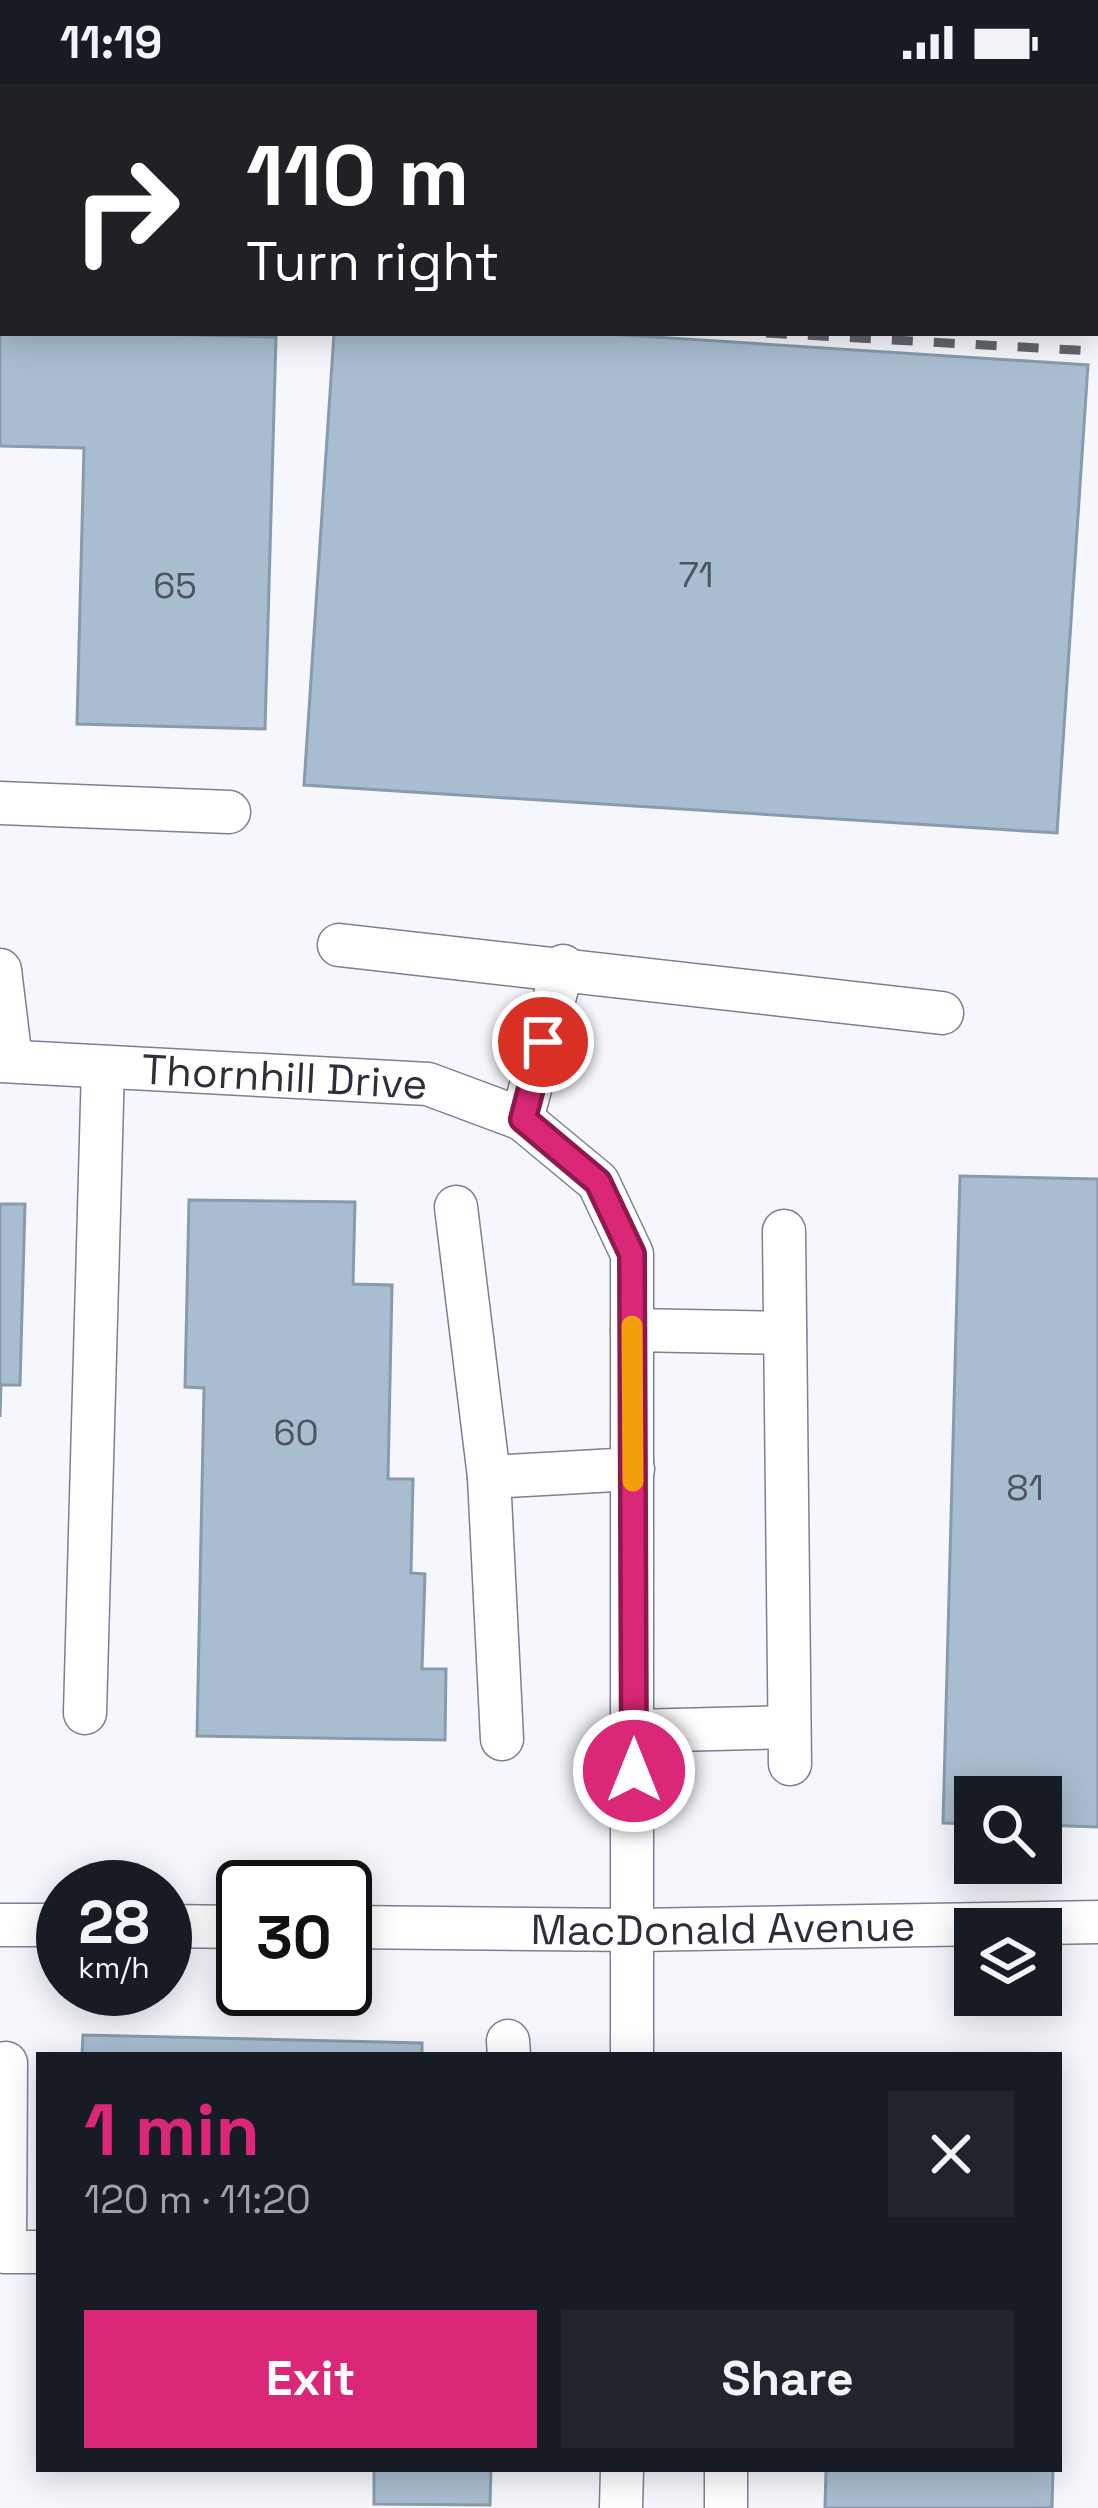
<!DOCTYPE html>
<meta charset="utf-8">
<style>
:root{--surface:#171b24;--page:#20242c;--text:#f1f3f6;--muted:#9ea1a6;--accent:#db2777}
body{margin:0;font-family:"Space Grotesk",sans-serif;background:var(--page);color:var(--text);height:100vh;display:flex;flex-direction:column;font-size:45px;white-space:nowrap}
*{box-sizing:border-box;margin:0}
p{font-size:39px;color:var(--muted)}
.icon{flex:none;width:66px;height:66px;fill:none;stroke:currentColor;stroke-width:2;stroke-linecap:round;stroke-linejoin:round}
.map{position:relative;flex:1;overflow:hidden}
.drawer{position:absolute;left:36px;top:1968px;width:1026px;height:420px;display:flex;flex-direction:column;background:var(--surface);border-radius:0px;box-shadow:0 6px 30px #0003}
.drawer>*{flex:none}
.banner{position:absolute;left:0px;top:0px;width:1098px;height:252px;box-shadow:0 6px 30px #0003;background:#202124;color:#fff;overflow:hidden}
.buttons{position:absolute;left:954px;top:1692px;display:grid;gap:24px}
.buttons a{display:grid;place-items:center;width:108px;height:108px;border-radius:0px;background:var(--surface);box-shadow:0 6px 30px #0003;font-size:60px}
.speed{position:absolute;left:36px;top:1776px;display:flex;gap:24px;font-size:60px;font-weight:700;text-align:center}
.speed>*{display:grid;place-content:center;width:156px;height:156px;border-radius:50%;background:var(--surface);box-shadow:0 6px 30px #0003;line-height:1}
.speed small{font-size:30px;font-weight:400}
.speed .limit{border:6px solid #111;border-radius:18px;background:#fff;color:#111}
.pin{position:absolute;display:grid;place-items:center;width:102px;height:102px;color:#fff;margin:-51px;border:6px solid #fff;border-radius:50%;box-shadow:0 3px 12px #0007}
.me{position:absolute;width:132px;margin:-66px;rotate:0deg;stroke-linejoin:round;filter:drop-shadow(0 0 9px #0008)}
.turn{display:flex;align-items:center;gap:42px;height:252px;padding:0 48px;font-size:54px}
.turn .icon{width:156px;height:156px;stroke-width:2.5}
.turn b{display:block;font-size:84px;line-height:102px}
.round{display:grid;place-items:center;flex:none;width:126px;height:126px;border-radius:0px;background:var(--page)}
.headline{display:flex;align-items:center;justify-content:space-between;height:204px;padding:0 48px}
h1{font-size:72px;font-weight:800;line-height:90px;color:var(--accent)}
.primary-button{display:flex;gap:24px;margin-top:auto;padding:24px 48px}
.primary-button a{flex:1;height:138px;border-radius:0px;background:var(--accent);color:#fff;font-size:48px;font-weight:800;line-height:138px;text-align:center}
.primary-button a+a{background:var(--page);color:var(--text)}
.status{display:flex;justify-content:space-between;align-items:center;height:84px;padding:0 60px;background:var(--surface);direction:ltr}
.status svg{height:33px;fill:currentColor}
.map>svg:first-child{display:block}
.building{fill:#a9bdd0;stroke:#879bac;stroke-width:3}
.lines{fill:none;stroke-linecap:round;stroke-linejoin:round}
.minor-casing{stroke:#7c7f96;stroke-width:45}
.minor{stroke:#fff;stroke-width:42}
.rail{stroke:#62646c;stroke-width:9;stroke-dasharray:21 21;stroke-linecap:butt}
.route-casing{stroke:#8e194d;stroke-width:30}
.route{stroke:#db2777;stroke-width:21}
.slow{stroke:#f59e0b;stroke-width:21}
.labels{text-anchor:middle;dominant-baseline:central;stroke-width:10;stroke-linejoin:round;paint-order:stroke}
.number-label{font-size:36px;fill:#4d535f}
.street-label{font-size:42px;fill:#2e3039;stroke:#fff}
</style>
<div class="status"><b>11:19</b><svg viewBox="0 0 49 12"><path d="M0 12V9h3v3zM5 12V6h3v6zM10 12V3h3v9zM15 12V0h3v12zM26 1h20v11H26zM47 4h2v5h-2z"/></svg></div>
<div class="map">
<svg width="1098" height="2424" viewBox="0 0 1098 2424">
<rect width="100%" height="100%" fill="#f6f7fc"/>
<path class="building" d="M0,246L276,253L265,645L77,640L84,364L0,362Z
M334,249H592L1088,281L1057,749L304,701Z
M960,1092L1098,1095V1743L1041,1741V1713H975V1740L943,1739Z
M189,1116L355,1118L353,1200L392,1201L388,1395H413L411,1489L425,1490L422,1585H446L445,1656L197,1652L204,1304L185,1303Z
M0,1120H25L20,1301H1L0,1333Z
M83,1951L422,1959V1971H82Z
M374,2385H491L490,2421L374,2420Z
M826,2385H1053L1052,2424H825Z"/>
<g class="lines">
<defs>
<g id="minor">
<path d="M0,719L229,728"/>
<path d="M339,861L942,929"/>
<path d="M0,886L11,977"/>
<path id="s1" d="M0,977L428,1000L522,1035L598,1098L632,1170V1971"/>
<path d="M522,1035L563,882"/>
<path d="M456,1123L489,1393L502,1655"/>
<path d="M784,1147L790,1680"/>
<path d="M632,1246L785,1249"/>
<path d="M489,1393L633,1385"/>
<path d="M85,1629L103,983"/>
<path d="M634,1647L789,1643"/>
<path d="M0,1841H63"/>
<path d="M165,1842L243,1843"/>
<path id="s2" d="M345,1843L636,1846L1098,1838"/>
<path d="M508,1957L509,1971"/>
<path d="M6,1979L5,2168H39"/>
<path d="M621,2424L622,2385"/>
<path d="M726,2424V2385"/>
</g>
</defs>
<use href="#minor" class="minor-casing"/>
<use href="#minor" class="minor"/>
<path class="rail" d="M0,200H3
M1095,210L1098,211
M766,249L1093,267"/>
</g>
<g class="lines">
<defs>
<path id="route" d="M543,958L523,1035L598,1098L632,1170L634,1687"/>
</defs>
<use href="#route" class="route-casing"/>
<use href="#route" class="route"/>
<path class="slow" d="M632,1242L633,1397"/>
</g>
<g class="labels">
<g class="number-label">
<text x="696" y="491">71</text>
<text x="175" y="502">65</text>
<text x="296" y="1349">60</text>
<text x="1025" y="1404">81</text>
</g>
<g class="street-label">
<text stroke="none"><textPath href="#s1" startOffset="285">Thornhill Drive</textPath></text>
<text stroke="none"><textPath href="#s2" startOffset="378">MacDonald Avenue</textPath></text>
</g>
</g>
</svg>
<div class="buttons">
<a><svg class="icon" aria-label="search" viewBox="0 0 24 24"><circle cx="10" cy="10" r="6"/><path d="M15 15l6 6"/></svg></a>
<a><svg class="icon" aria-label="layers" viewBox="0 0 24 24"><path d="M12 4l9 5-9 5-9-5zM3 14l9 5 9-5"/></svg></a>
</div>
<div class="speed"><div>28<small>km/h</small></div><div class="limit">30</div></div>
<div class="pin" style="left:543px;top:958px;background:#d93025"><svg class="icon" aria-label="arrive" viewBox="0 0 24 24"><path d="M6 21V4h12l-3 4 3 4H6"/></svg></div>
<svg class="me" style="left:634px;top:1687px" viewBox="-20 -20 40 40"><circle r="17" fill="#db2777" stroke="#fff" stroke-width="3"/><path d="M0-11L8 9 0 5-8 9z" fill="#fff"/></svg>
<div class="banner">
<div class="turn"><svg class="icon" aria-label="right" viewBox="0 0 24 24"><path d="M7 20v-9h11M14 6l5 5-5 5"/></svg><div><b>110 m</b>Turn right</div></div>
</div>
<section class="drawer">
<div class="headline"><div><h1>1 min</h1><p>120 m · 11:20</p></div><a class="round"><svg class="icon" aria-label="close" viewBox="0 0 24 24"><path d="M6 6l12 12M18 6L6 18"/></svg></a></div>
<div class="primary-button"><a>Exit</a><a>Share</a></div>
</section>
</div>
